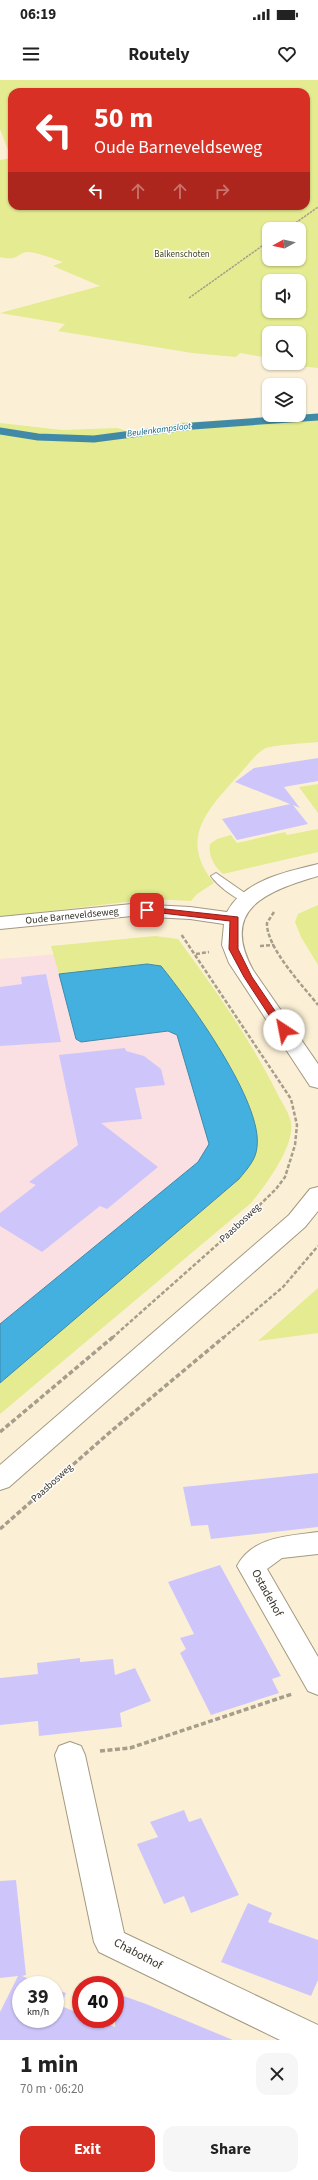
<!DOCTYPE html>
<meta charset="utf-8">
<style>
:root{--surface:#fff;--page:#f6f6f6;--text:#222;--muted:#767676;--accent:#d93025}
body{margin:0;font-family:"Source Sans 3",sans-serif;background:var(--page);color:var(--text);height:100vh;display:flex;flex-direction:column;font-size:15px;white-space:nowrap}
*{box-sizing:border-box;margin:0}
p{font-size:13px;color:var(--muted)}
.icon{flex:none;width:22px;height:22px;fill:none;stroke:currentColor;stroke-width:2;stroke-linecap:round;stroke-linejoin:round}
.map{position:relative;height:1960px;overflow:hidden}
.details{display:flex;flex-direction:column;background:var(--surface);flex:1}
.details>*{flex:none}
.hud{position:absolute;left:8px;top:8px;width:302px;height:122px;border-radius:12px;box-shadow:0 1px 3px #0004;background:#d93025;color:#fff;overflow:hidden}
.needle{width:26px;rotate:262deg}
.tools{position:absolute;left:262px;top:142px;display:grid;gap:8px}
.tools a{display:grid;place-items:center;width:44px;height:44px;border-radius:8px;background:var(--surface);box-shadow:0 1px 3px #0004;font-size:20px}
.speed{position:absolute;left:12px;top:1896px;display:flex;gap:8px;font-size:20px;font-weight:700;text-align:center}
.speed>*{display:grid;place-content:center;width:52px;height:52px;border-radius:50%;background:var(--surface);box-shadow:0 1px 3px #0004;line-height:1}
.speed small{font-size:10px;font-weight:400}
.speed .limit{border:6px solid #d22;background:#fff;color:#111}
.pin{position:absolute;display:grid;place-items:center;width:34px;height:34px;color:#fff;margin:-17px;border-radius:8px;box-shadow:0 2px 6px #0006}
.me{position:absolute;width:44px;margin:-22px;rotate:326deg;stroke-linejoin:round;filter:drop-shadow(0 0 3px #0008)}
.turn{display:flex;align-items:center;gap:14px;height:84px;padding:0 20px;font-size:18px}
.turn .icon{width:52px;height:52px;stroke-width:2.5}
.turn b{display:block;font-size:28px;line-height:34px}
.lanes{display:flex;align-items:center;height:38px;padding:0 20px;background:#0003;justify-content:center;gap:20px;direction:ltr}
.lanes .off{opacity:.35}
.round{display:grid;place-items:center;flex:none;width:42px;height:42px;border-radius:12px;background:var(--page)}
.overview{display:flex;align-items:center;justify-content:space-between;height:68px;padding:0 20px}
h1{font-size:24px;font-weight:700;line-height:30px}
.button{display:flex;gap:8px;margin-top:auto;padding:8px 20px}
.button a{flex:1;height:46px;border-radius:12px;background:var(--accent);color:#fff;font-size:16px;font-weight:700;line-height:46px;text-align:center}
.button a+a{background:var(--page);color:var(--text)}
.status{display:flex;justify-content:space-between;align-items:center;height:28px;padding:0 20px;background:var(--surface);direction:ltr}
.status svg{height:11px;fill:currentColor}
header{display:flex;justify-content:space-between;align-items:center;height:52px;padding:0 20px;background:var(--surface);font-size:18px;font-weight:700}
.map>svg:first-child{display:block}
.commercial{fill:#fadfe3}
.green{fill:#e4eb90;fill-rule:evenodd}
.water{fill:#44b0e0;stroke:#408aa8}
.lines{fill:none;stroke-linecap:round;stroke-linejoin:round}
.stream{stroke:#408aa8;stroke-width:7}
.building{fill:#cec6fa}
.service-casing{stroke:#a39980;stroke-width:2}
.minor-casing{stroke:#a39980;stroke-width:2}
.tertiary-casing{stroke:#a39980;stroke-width:2}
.path-far2{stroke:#a69e8b;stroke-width:1.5;stroke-dasharray:2.5 1;stroke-linecap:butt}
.path-far1{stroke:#a69e8b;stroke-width:2.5;stroke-dasharray:4 2;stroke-linecap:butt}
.path{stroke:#a69e8b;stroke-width:3.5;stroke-dasharray:5 2.5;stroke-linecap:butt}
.service{fill:#fff;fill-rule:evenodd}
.minor{fill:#fff;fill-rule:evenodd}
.tertiary{fill:#fff;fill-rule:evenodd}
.route{fill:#d93025;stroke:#8d1f18}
.labels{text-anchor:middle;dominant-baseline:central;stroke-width:3;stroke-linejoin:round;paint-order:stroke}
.far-park-label{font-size:9px;fill:#3f421a;stroke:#fefefe}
.far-water-label{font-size:9px;font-style:italic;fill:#095f80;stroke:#fefefe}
.street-label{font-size:10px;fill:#353127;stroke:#fefefe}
.near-street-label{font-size:12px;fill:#353127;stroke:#fefefe}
</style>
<div class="status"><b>06:19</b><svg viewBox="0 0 49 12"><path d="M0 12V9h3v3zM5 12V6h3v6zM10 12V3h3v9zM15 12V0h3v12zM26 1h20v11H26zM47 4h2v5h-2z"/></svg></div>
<header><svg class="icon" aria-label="menu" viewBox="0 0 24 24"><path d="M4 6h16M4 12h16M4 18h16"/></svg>Routely<svg class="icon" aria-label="heart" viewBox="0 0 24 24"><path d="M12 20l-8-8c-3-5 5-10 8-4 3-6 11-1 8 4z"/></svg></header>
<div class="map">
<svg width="318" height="1960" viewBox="0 0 318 1960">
<rect width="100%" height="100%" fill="#fbf0d6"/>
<path class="commercial" d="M59,874L81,958L174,947L187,961L214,1072L0,1257V879Z"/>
<path class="green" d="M0,0H318V288L287,285V283H299V253H269V278L240,273L236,277L192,273L58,251L65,244L0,233L100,206L53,186L63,182C53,179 40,173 29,172C17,172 19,182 0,177V80L11,78L0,49ZM12,12H306V126H12ZM269,149H299V179H269ZM269,201H299V231H269Z
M318,334V662C308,663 270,665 264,669C254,675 245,689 236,698C206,731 179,760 214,803L197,814L191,821L151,819L0,837V343L62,350L117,348C122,349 126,352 131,353C138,354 171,347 177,343Z
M318,704V733L299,707Z
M318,749V772L223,794C214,786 208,776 210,764L217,759L231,755L237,763L285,752L287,755Z
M318,825V885L301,857L295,842L298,834Z
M155,856L178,859C215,909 251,960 278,1015C282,1023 290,1034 291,1043C295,1066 265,1106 251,1123L0,1334V1303L239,1099L243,1013L231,987L173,901L147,884L59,894L51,866Z
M318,1208V1253L258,1261Z"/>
<path class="water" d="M147,884L161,886C190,922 263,1022 257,1067C256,1080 247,1089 239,1099L0,1303V1244L198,1082L209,1064L177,955L168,951L81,962L76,959L59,894Z"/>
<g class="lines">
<path class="stream" d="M0,351L38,357L94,359L193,346L318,337"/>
</g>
<path class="building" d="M318,678V701L284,707L300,728L293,725L308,744L237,760L222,739L290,724L235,702L254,688Z
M46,894L61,962L0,966V907L22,904L21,897Z
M125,968L126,971L144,976L161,989L165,1005L135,1008L142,1039L101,1043L158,1087L107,1129L100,1126L42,1172L0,1146V1133L36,1105L29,1102L78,1065L59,975Z
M318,1393V1447L211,1459L208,1445L191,1446L183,1407Z
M220,1485L281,1596L272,1599L279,1613L211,1635L180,1573L186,1569L180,1558L194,1554L168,1502Z
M80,1578V1582L113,1579L115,1595L135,1588L151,1621L120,1633L122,1647L39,1656L38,1641L0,1645V1598L38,1594L37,1583Z
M184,1730L189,1742L201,1738L239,1815L191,1833L184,1816L164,1824L137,1764L158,1757L150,1742Z
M16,1800L26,1895L22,1896L45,1905H21V1939H55V1909L66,1913L61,1926L81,1934V1939H94L115,1947V1913L146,1924L233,1960H0V1932L18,1896L0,1898V1801Z
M248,1823L272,1833L268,1842L318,1860V1900L311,1916L221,1882Z"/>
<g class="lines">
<defs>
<path id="service" d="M216,793L252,818L254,820L252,822C241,825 217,805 211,796Z"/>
<path id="minor" d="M318,1452V1474L282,1478L267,1489L318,1577V1615L308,1611L237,1486C253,1456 289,1456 318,1452Z
M70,1662L81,1666L85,1675L124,1853L318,1945V1960H280L99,1872L94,1862L55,1675L59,1666Z"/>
<path id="tertiary" d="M318,784V796C268,811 219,828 253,890L318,984V1008L310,1006L229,883L222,865L224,844L190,839L132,836L0,849V837L132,824L190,827L227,832C244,800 286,792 318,784Z
M318,1107V1131L305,1147L9,1407L0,1410V1385L289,1135L310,1109Z"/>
</defs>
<use href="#service" class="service-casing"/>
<use href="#minor" class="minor-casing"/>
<use href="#tertiary" class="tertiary-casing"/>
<path class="path-far2" d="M287,149L318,127
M189,218L269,161"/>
<path class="path-far1" d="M274,832L267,843C266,867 303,906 318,925
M260,866L274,865
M196,874L209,872
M112,1258L236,1148L276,1109L285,1097L295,1065L297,1045L291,1019L181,854
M223,1258L283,1207L318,1166"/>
<path class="path" d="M0,1352L113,1257
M0,1449L109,1353L224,1257
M100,1671L130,1668L292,1614"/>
<use href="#service" class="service"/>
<use href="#minor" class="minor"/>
<use href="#tertiary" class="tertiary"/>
</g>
<path class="route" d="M147,827L238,837V869L252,897L288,950L287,952H280L244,897L229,869L230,841L144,831L143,830Z"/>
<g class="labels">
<g class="far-park-label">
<text x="182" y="174">Balkenschoten</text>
</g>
<g class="far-water-label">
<text transform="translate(159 350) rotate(-7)">Beulenkampsloot</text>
</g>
<g class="street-label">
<text transform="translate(72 836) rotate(-6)">Oude Barneveldseweg</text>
<text transform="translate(240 1143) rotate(-43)">Paasbosweg</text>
<text transform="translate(52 1403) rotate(-42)">Paasbosweg</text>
</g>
<g class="near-street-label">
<text transform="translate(267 1513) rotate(61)">Ostadehof</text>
<text transform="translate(138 1874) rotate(28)">Chabothof</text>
</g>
</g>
</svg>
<div class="tools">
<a><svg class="needle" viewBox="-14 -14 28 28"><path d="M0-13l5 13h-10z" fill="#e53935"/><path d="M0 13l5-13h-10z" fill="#767676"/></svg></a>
<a><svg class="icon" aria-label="sound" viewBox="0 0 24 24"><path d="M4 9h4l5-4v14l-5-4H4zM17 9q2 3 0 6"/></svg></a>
<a><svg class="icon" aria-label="search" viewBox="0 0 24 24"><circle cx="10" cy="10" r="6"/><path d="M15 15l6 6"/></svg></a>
<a><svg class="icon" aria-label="layers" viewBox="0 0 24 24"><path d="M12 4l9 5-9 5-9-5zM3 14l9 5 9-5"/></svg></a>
</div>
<div class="speed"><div>39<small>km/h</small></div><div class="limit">40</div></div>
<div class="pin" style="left:147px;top:830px;background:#d93025"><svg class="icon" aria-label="arrive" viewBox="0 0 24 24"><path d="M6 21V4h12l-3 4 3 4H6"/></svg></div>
<svg class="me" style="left:284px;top:950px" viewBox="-20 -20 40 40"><circle r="19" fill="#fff"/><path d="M0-13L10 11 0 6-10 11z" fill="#d93025"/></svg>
<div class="hud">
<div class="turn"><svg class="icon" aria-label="left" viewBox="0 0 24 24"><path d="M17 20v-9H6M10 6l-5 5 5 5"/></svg><div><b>50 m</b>Oude Barneveldseweg</div></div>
<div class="lanes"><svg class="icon" aria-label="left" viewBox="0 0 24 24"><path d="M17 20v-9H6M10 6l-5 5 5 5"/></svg><svg class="icon off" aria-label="ahead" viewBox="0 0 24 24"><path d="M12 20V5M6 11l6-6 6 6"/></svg><svg class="icon off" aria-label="ahead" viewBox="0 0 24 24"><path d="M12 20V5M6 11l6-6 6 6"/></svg><svg class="icon off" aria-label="right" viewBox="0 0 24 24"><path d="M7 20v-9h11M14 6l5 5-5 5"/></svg></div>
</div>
</div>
<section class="details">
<div class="overview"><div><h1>1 min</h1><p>70 m · 06:20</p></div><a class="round"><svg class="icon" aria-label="close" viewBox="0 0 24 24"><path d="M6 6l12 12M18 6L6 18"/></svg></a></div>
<div class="button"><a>Exit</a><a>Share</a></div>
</section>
